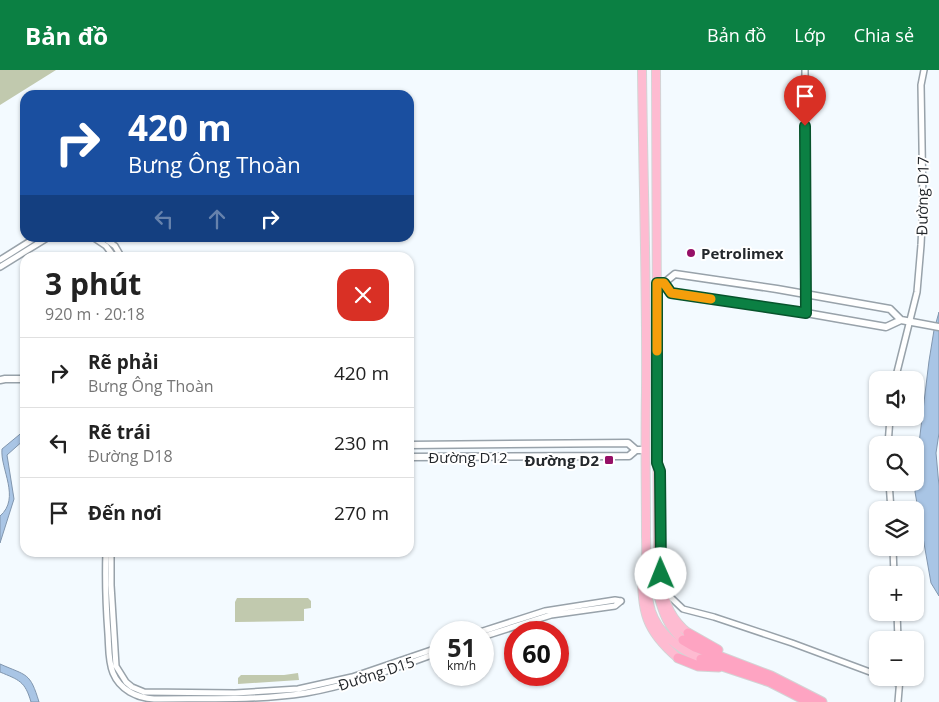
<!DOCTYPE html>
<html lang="vi">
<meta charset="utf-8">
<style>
:root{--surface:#fff;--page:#f2f2f2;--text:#222;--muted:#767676;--line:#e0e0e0;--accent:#0b8043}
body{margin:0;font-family:"Open Sans",sans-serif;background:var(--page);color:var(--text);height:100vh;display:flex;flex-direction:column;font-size:19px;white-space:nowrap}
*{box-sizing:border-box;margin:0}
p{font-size:16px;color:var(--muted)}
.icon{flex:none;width:28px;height:28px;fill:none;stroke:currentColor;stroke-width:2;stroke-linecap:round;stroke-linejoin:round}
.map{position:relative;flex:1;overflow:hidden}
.side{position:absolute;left:20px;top:182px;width:394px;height:305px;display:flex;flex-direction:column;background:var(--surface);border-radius:15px;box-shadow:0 1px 4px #0004}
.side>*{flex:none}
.hud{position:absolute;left:20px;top:20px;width:394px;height:152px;border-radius:15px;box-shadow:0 1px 4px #0004;background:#1a4fa0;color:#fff;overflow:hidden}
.tools{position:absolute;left:869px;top:301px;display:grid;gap:10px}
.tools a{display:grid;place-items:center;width:55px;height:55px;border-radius:10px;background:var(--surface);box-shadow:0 1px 4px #0004;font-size:25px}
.speed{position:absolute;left:429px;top:551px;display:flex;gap:10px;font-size:25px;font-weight:700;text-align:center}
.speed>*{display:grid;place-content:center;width:65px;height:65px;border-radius:50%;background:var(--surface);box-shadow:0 1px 4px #0004;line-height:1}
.speed small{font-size:12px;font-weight:400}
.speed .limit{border:8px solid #d22;background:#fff;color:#111}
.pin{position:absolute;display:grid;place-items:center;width:42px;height:42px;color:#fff;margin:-51px -21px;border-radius:50% 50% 50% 0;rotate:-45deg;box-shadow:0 0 5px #0007}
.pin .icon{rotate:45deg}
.me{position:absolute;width:55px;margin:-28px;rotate:359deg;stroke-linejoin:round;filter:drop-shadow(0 0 4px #0008)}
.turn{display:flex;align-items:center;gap:18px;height:105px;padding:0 25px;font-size:22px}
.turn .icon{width:65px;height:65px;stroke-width:2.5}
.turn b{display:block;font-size:35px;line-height:42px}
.lanes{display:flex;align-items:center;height:48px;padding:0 25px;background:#0003;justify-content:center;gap:25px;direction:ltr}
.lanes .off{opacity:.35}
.round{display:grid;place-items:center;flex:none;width:52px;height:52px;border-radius:15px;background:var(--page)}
.summary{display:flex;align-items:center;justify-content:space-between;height:85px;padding:0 25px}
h1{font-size:30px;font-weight:700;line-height:38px}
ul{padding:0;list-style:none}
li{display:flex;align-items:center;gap:15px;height:70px;padding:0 25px;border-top:1px solid var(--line)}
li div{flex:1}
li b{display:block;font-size:19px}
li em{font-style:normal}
header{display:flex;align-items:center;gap:30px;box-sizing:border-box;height:70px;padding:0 25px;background:var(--accent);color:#fff}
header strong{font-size:24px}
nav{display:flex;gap:28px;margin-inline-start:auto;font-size:18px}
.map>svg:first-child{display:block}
.green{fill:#c1c9ae}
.water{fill:#a9c5e5;stroke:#8196ae}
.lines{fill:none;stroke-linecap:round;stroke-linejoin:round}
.minor-casing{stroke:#98a2aa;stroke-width:8}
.tertiary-casing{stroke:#98a2aa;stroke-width:9}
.primary-casing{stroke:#d3d4d5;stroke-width:10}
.trunk-casing{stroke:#d3d4d5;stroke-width:11}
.minor{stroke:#fff;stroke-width:5}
.tertiary{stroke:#fff;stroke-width:6}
.primary{stroke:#febbd1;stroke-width:8}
.trunk{stroke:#fea4c2;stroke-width:9}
.route-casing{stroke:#07532c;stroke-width:12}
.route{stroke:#0b8043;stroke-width:9}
.slow{stroke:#f59e0b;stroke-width:9}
.poi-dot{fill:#961067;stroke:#fff;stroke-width:2}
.labels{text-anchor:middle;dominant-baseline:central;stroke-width:4;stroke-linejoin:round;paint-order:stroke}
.street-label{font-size:15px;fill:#24282c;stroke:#fff}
.poi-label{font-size:15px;font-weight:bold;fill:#24282c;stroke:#fff;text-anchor:start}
</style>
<header>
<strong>Bản đồ</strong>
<nav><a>Bản đồ</a><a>Lớp</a><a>Chia sẻ</a></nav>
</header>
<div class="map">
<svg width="939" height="632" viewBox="0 0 939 632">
<rect width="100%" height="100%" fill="#f3faff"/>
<path class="green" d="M0,0H56L0,35Z
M237,528H308L311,531V538L304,539V551L235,552V532Z
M298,603L299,610L238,614V608L241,605H284Z"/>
<path class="water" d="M939,242V363L936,383L939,416V526L931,513L915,422L916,398L929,291L934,260Z
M25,360V369L7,385L14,429L0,473V446C21,428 0,399 2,379Z
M0,594C27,606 30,602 39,632H31C25,611 19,610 0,602Z"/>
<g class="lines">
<defs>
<path id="minor" d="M805,0L806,243
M94,168L106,176L115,188
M104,168L115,176L122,188
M0,190L35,168
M0,197L47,168
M895,310L917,222L921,175L923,133L921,15L924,0
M888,375L890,348
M889,412L891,440
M893,478L894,505
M106,482C105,510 106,537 108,564C109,577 108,591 113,603C120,620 137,628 154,629C204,628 256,631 306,623C352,615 396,598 440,582
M111,482V515L116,596L126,612L132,617L144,622L235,623L298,619L352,607L440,577
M663,520L683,539L714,547L792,573L878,605
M897,542L898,570
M480,562L545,541L615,530L621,531
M482,567L551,545L615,536L621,531
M883,608L900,614
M898,632L900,608"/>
<path id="tertiary" d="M660,213H664L675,204L777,219L890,239L901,250
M664,213L671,223L789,240L886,257L901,250L939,257
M0,310L5,309H25
M409,375L628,373L636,380
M409,387L629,386L636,380H645"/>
<path id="primary" d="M642,0C643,107 647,214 646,322C645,370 646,418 646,466C647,490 644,518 651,541C659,565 679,579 701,589
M656,0L658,524C663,543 668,557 683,570
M642,500C642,542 645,560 678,588
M662,514C664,534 672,550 688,563"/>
<path id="trunk" d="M688,563L718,580
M683,570L695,577L771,606L822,632
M678,588L698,596L719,597
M701,589L770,612L809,632"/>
</defs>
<use href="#minor" class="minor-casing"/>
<use href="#tertiary" class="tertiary-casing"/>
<use href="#primary" class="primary-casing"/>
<use href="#trunk" class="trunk-casing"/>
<use href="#minor" class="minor"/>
<use href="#tertiary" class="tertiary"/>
<use href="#primary" class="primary"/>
<use href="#trunk" class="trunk"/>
</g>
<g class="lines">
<defs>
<path id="route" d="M661,504L660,401L657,393V213H664L671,223L806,243L805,56"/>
</defs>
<use href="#route" class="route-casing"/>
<use href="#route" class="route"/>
<path class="slow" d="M657,281V213H664L671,223L711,229"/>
</g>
<g class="poi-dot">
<circle cx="691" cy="183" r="5"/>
<rect x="604" y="385" width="10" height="10" rx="2.5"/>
</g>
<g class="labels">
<g class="street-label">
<text transform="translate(922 126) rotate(-89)">Đường D17</text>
<text x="468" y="387">Đường D12</text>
<text transform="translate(376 603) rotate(-18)">Đường D15</text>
</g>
<g class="poi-label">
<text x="701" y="183">Petrolimex</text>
<text x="599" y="390" text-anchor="end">Đường D2</text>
</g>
</g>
</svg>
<div class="tools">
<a><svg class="icon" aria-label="sound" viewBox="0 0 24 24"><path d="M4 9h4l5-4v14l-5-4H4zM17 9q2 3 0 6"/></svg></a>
<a><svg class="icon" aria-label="search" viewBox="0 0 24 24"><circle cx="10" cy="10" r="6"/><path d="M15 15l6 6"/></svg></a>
<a><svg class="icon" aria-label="layers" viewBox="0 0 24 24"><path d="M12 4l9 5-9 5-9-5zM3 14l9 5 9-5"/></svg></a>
<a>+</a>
<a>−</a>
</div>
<div class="speed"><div>51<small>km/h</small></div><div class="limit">60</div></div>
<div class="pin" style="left:805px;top:56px;background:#d93025"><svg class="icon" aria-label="arrive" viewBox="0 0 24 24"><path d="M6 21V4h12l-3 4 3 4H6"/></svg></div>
<svg class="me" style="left:661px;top:504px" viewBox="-20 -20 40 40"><circle r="19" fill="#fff"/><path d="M0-13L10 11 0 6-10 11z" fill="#0b8043"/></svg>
<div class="hud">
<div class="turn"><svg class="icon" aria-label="right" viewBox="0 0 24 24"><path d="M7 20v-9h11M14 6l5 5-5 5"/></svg><div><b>420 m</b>Bưng Ông Thoàn</div></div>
<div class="lanes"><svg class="icon off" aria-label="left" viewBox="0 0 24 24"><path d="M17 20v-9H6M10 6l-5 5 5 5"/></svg><svg class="icon off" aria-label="ahead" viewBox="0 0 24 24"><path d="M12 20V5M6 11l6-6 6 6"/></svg><svg class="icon" aria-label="right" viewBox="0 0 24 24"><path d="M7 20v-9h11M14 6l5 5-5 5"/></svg></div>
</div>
<section class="side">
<div class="summary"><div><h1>3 phút</h1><p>920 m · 20:18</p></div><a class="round" style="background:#d93025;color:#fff"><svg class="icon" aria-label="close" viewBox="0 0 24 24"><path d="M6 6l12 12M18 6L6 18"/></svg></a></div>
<ul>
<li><svg class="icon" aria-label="right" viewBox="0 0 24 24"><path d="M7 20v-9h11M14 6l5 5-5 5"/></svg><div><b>Rẽ phải</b><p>Bưng Ông Thoàn</p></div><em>420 m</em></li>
<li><svg class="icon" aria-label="left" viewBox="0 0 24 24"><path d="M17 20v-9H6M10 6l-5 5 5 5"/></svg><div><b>Rẽ trái</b><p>Đường D18</p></div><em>230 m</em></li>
<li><svg class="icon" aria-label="arrive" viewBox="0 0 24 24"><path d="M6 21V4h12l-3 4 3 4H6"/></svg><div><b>Đến nơi</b></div><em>270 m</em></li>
</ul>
</section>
</div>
